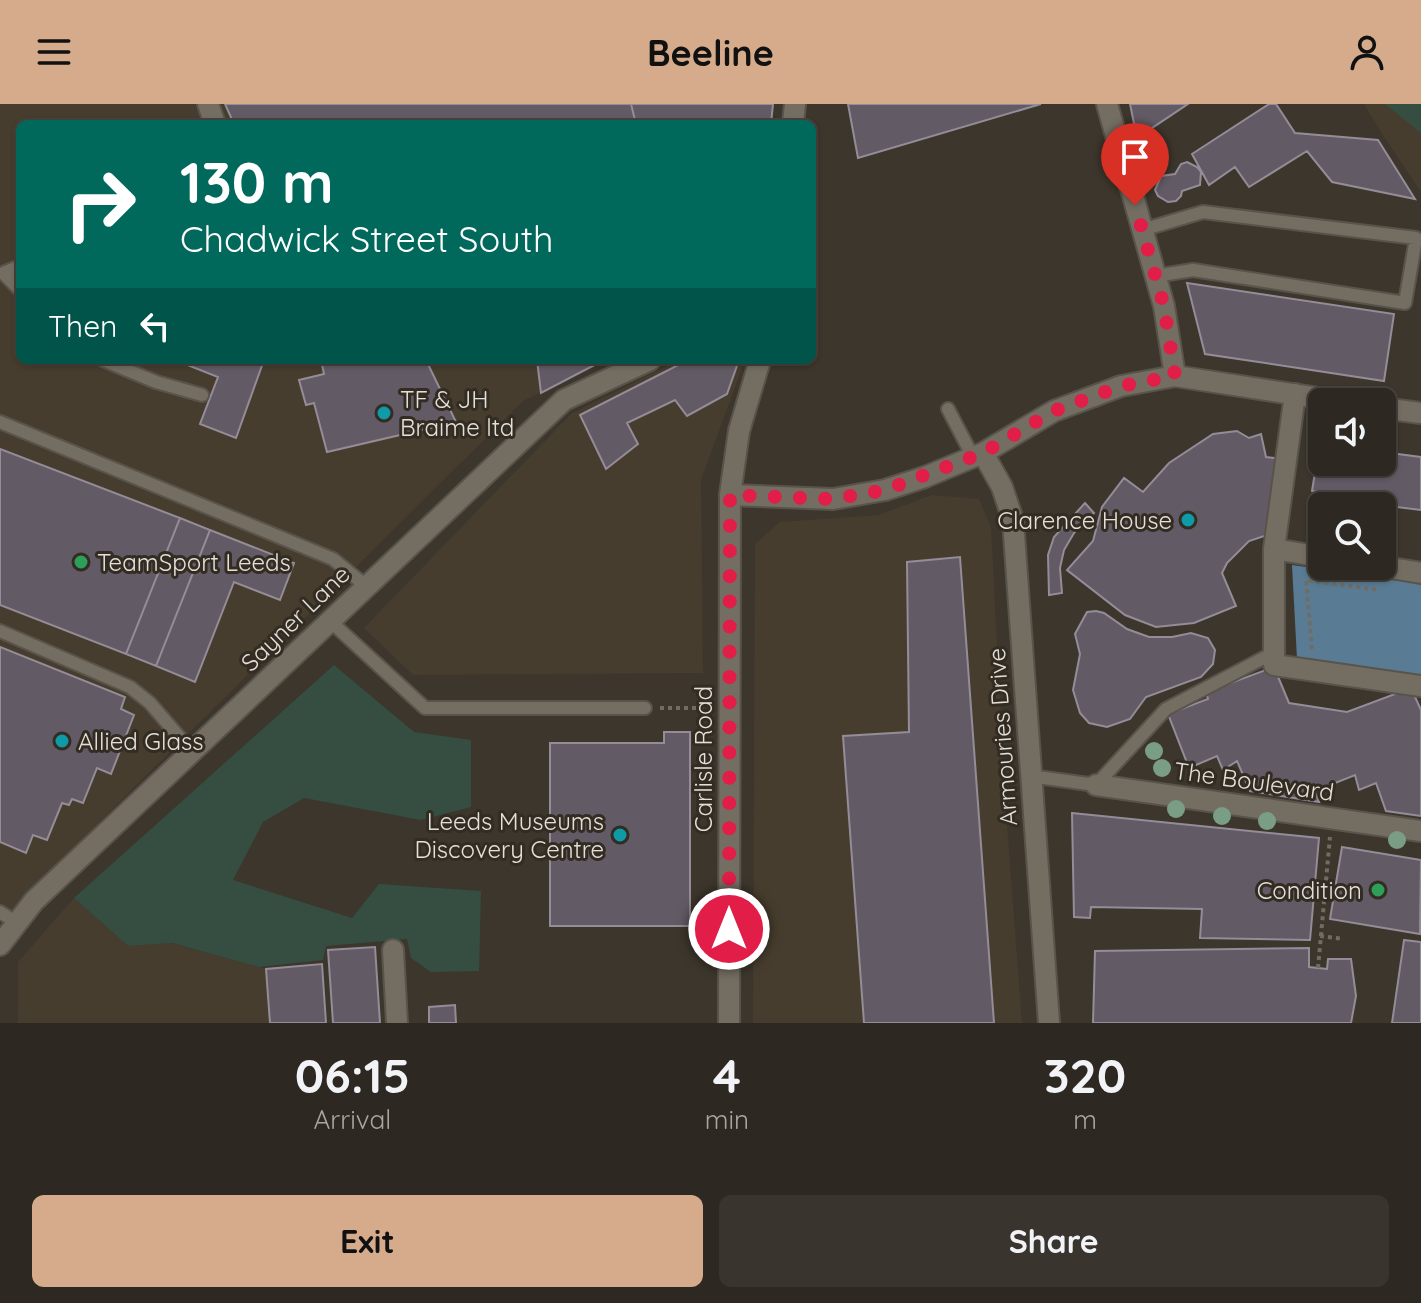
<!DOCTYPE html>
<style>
:root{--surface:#2d2821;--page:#39342e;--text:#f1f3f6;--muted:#a7a6a5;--line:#48443f;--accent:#d6ab8b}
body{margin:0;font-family:Quicksand,sans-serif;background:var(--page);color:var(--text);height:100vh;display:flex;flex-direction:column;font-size:30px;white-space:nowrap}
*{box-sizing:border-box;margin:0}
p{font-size:26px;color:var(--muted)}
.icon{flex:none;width:44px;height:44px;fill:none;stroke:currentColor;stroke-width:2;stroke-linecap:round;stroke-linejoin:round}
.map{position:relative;height:919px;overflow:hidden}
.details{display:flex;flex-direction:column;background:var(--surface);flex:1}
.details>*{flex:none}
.hud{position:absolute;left:16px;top:16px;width:800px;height:244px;border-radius:12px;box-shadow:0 2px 6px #0004,0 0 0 2px var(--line);background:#00695c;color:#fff;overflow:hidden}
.fabs{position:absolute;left:1308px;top:284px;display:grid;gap:16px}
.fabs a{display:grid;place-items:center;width:88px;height:88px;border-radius:12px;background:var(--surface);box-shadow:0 2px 6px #0004,0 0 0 2px var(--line);font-size:40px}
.pin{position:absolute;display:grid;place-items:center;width:68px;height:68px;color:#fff;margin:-82px -34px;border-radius:50% 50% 50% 0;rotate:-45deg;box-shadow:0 0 8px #0007}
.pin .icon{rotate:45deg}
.me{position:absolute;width:88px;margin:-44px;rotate:0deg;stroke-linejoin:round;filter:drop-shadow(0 0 6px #0008)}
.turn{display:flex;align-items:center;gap:28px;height:168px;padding:0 32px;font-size:36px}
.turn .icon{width:104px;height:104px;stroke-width:2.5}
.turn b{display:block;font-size:56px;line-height:68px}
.then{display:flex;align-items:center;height:76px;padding:0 32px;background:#0003;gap:16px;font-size:30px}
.eta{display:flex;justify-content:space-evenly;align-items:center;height:136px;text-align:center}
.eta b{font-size:48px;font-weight:800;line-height:56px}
.action{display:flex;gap:16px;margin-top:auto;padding:16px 32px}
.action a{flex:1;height:92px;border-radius:12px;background:var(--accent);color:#111;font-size:32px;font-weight:800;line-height:92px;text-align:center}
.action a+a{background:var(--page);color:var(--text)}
header{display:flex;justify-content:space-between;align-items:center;height:104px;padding:0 32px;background:var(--accent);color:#111;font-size:36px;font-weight:800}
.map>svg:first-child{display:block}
.built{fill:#473d2e}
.green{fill:#354e41}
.water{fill:#597c94}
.building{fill:#625a64;stroke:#948c97;stroke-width:2}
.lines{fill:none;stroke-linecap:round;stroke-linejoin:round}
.lane-casing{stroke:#59544b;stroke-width:16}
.street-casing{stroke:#59544b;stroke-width:24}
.path{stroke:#716c63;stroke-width:4;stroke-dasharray:4 4;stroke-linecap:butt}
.lane{stroke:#746d62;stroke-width:12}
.street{stroke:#746d62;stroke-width:20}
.tree{fill:#7a9d85}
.route{stroke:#e11d48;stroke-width:14;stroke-dasharray:0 25.2}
.culture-dot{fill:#0f9aa8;stroke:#322c22;stroke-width:3}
.leisure-dot{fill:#2e9e5b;stroke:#322c22;stroke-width:3}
.labels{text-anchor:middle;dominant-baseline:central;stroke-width:6;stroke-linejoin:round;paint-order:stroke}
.poi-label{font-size:24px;fill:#e4e0d9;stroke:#322c22;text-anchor:start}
.street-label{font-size:24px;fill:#e4e0d9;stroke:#322c22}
</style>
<header><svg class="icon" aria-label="menu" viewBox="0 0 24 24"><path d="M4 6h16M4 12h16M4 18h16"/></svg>Beeline<svg class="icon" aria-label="person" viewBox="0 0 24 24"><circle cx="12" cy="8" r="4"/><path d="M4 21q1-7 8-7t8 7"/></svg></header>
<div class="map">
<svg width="1421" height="919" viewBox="0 0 1421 919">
<rect width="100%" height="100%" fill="#3c362c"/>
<path class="built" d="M0,0H773L771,20H20V256H609L523,297L0,817Z
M1364,0H1421V88L1382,30Z
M679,256H745L701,376L703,569L413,571L364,524L571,310Z
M932,391L979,395L991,423L1005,694L1022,919H753L755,440L780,418L878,411Z
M74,794L128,842L171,839L266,865L322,860L326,919H18V858Z"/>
<path class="green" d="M1385,0H1421V29Z
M334,561L414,628L471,636V703L421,716L304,694L263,718L233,776L352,814L379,780L481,787L479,867L431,868L411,854L407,835L326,842L323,856L259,863L172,839L128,842L74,794Z"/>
<path class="water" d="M1292,461L1421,480V573L1297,555Z"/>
<path class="building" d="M225,0H631L636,20H234Z
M631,0H773L771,20H636Z
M848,0H1041L858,54Z
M1130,0H1188L1137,34Z
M1269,0H1276L1295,29L1378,36L1415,95L1332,78L1307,47L1249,83L1235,63L1209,81L1192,50Z
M1187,58L1197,63L1201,68L1200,81L1182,87L1181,92L1176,97L1168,98L1158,92L1155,86L1161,72L1175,70L1181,60Z
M1187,179L1394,210L1384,277L1205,250Z
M175,256H264L236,334L200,320L218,273Z
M321,256H426L456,318L327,348L314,299L306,301L299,276L324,270Z
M537,256H604L541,289Z
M688,256H739L727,290L687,312L675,296L627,319L638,340L606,365L580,311Z
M1237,327L1249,334L1261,330L1266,353L1284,355L1276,428L1249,437L1227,459L1222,469L1236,502L1194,519L1156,523L1125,511L1067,466L1093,437L1102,403L1124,374L1143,388L1169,359L1213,330Z
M1319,344H1322V358H1382V348L1421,353V406L1389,402L1382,448V402H1336L1337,390L1312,387Z
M0,345L180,414L126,550L0,501Z
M1085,399L1094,409L1074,429L1064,446L1060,464L1062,489L1049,491L1048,451L1054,433Z
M180,414L210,426L156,562L126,550Z
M210,426L294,459L280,496L234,478L195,578L156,562Z
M960,453L994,919H864L843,632L909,628L907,458Z
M1096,507L1104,509L1127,525L1149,533H1172L1191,529L1208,534L1215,546L1213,560L1201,573L1146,593L1130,615L1107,623L1089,619L1080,609L1073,586L1080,550L1075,530L1087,508Z
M0,543L125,593L121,605L134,611L111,670L97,664L83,699L72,695L69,701L62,699L47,736L33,731L26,749L0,738Z
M1274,563L1289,599L1347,608L1411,584L1421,606V712L1386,707L1376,679L1359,686L1355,671L1315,687L1319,698L1250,687L1237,657L1223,666L1217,652L1189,664L1168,610L1208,595L1206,588Z
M664,628H690V822H550V639H664Z
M1072,709L1319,734L1310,836L1200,834L1202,805L1091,803L1090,814L1074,813Z
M1342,743L1421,756L1420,830L1330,815Z
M1404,836L1421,838V919H1392Z
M375,843L380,919H333L328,846Z
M1309,844V863L1327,865L1328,855H1351L1356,892L1351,919H1093L1095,847Z
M322,860L326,919H270L266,865Z
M455,901L456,919H429V903Z"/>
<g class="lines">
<defs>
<path id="lane" d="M1142,126L1203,108L1416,134L1405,199L1193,166L1155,172
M20,162L3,169L20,186
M103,256L156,278L202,291
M948,305L973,353
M0,318L333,455L366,482
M330,517L425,604H645
M0,527L130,583L150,599L193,649
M1030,672L1096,681L1166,605L1273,549
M0,808L17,819"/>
<path id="street" d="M208,0L215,20
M1107,0L1164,202L1175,272
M793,20L795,0
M1295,290L1274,445V561L1421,582
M1382,304L1421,309
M983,349L1002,383L1013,416L1049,919
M730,391L833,395L885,386L925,373L983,349L1054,307L1121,282L1175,272L1345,298
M1274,445L1322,453
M1379,462L1421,469
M1096,681L1421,727
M0,841L34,797L564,296L650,256
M393,846L397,919
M729,919L730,391L739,327L760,256"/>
</defs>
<use href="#lane" class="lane-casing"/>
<use href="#street" class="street-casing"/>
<path class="path" d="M1312,545L1306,476L1379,486
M660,604H711
M1320,832L1343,835
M1318,864L1330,733"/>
<use href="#lane" class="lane"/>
<use href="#street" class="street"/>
</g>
<g class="tree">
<circle cx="1154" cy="647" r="9"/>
<circle cx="1162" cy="664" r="9"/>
<circle cx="1176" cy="705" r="9"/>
<circle cx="1222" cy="712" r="9"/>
<circle cx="1267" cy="717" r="9"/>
<circle cx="1397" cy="736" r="9"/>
</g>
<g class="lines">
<path class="route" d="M729,825L730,391L833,395L885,386L983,349L1054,307L1121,282L1175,272L1164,202L1135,101"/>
</g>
<g class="culture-dot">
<circle cx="384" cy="309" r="8"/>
<circle cx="1188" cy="416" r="8"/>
<circle cx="62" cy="637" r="8"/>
<circle cx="620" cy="731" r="8"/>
</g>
<g class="leisure-dot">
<circle cx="81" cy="458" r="8"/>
<circle cx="1378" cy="786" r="8"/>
</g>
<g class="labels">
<g class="poi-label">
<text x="400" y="295">TF &amp; JH<tspan x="400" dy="28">Braime ltd</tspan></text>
<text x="1172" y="416" text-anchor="end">Clarence House</text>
<text x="97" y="458">TeamSport Leeds</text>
<text x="78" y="637">Allied Glass</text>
<text x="604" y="717" text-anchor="end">Leeds Museums<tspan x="604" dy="28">Discovery Centre</tspan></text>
<text x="1362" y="786" text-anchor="end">Condition</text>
</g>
<g class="street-label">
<text transform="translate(295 514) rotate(-44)">Sayner Lane</text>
<text transform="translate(1002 633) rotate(-94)">Armouries Drive</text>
<text transform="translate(703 655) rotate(-90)">Carlisle Road</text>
<text transform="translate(1254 677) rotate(8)">The Boulevard</text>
</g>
</g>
</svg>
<div class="fabs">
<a><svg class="icon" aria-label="sound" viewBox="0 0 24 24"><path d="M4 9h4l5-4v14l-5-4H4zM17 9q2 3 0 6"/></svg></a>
<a><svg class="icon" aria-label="search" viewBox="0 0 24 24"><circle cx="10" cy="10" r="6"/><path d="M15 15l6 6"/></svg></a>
</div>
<div class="pin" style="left:1135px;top:101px;background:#d93025"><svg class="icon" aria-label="arrive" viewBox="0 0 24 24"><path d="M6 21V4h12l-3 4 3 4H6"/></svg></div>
<svg class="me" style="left:729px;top:825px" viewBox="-20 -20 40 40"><circle r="17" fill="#e11d48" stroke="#fff" stroke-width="3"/><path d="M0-11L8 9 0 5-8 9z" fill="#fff"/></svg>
<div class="hud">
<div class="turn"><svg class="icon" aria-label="right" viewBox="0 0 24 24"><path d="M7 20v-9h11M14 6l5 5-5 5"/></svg><div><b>130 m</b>Chadwick Street South</div></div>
<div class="then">Then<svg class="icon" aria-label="left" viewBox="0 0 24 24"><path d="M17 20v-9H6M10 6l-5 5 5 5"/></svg></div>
</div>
</div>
<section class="details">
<div class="eta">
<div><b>06:15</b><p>Arrival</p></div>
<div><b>4</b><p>min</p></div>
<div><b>320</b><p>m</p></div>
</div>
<div class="action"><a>Exit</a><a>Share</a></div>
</section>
